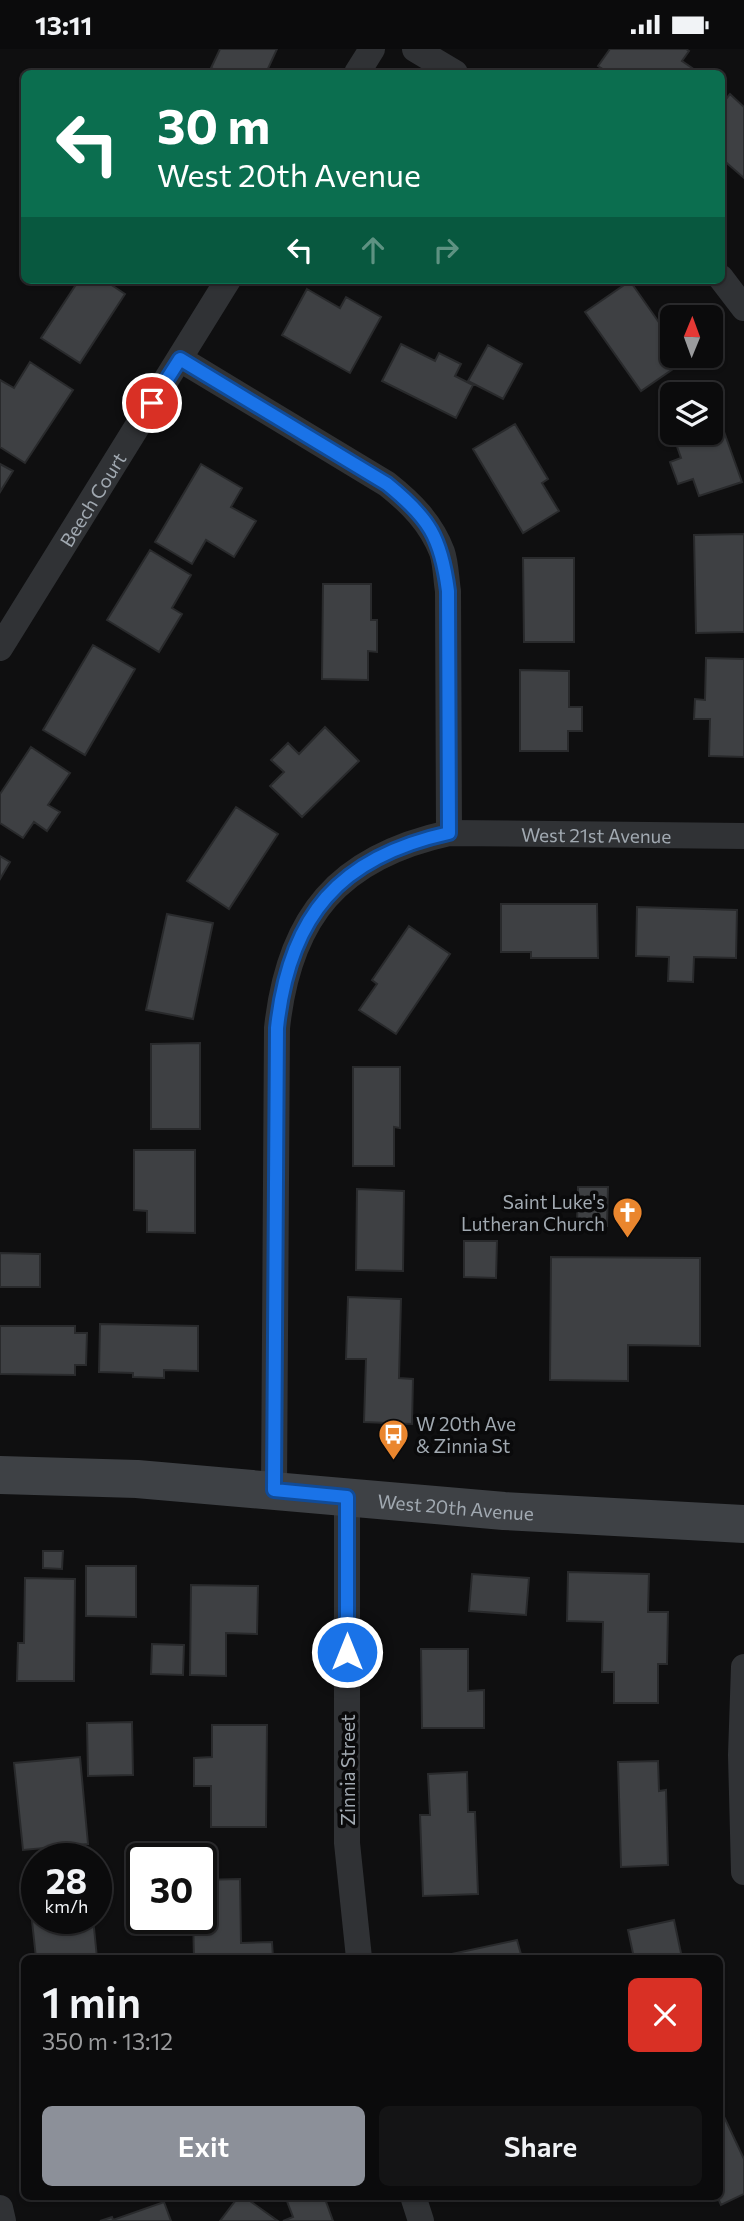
<!DOCTYPE html>
<meta charset="utf-8">
<style>
:root{--surface:#0b0b0c;--page:#141415;--text:#f1f3f6;--muted:#9a9b9d;--line:#2b2b2d;--accent:#8c9099}
body{margin:0;font-family:Commissioner,sans-serif;background:var(--page);color:var(--text);height:100vh;display:flex;flex-direction:column;font-size:26px;white-space:nowrap}
*{box-sizing:border-box;margin:0}
p{font-size:23px;color:var(--muted)}
.icon{flex:none;width:38px;height:38px;fill:none;stroke:currentColor;stroke-width:2;stroke-linecap:round;stroke-linejoin:round}
.map{position:relative;flex:1;overflow:hidden}
.details{position:absolute;left:21px;top:1906px;width:702px;height:245px;display:flex;flex-direction:column;background:var(--surface);border-radius:10px;box-shadow:0 2px 5px #0004,0 0 0 2px var(--line)}
.details>*{flex:none}
.guide{position:absolute;left:21px;top:21px;width:704px;height:214px;border-radius:10px;box-shadow:0 2px 5px #0004,0 0 0 2px var(--line);background:#0b6e4f;color:#fff;overflow:hidden}
.needle{width:46px;rotate:1deg}
.fabs{position:absolute;left:660px;top:256px;display:grid;gap:14px}
.fabs a{display:grid;place-items:center;width:63px;height:63px;border-radius:10px;background:var(--surface);box-shadow:0 2px 5px #0004,0 0 0 2px var(--line);font-size:35px}
.speed{position:absolute;left:21px;top:1794px;display:flex;gap:14px;font-size:35px;font-weight:700;text-align:center}
.speed>*{display:grid;place-content:center;width:91px;height:91px;border-radius:50%;background:var(--surface);box-shadow:0 2px 5px #0004,0 0 0 2px var(--line);line-height:1}
.speed small{font-size:18px;font-weight:400}
.speed .limit{border:4px solid #111;border-radius:10px;background:#fff;color:#111}
.pin{position:absolute;display:grid;place-items:center;width:60px;height:60px;color:#fff;margin:-30px;border:4px solid #fff;border-radius:50%;box-shadow:0 2px 7px #0007}
.me{position:absolute;width:77px;margin:-38px;rotate:0deg;stroke-linejoin:round;filter:drop-shadow(0 0 5px #0008)}
.turn{display:flex;align-items:center;gap:24px;height:147px;padding:0 21px;font-size:32px}
.turn .icon{width:91px;height:91px;stroke-width:2.5}
.turn b{display:block;font-size:49px;line-height:60px}
.lanes{display:flex;align-items:center;height:66px;padding:0 21px;background:#0003;justify-content:center;gap:35px;direction:ltr}
.lanes .off{opacity:.35}
.round{display:grid;place-items:center;flex:none;width:74px;height:74px;border-radius:10px;background:var(--page)}
.head{display:flex;align-items:center;justify-content:space-between;height:119px;padding:0 21px}
h1{font-size:42px;font-weight:600;line-height:52px}
.button{display:flex;gap:14px;margin-top:auto;padding:14px 21px}
.button a{flex:1;height:80px;border-radius:10px;background:var(--accent);color:#fff;font-size:28px;font-weight:600;line-height:80px;text-align:center}
.button a+a{background:var(--page);color:var(--text)}
.status{display:flex;justify-content:space-between;align-items:center;height:49px;padding:0 35px;background:var(--surface);direction:ltr}
.status svg{height:19px;fill:currentColor}
.map>svg:first-child{display:block}
.building{fill:#3e4043;stroke:#292a2c;stroke-width:2}
.lines{fill:none;stroke-linecap:round;stroke-linejoin:round}
.street{stroke:#303235;stroke-width:26}
.secondary{stroke:#3e4145;stroke-width:38}
.route-casing{stroke:#114b97;stroke-width:18}
.route{stroke:#1a73e8;stroke-width:12}
.labels{text-anchor:middle;dominant-baseline:central;stroke-width:7;stroke-linejoin:round;paint-order:stroke}
.street-label{font-size:19px;fill:#a1a9b1;stroke:#0a0a0b}
.poi-label{font-size:19px;fill:#a1a9b1;stroke:#0a0a0b;text-anchor:end}
</style>
<div class="status"><b>13:11</b><svg viewBox="0 0 49 12"><path d="M0 12V9h3v3zM5 12V6h3v6zM10 12V3h3v9zM15 12V0h3v12zM26 1h20v11H26zM47 4h2v5h-2z"/></svg></div>
<div class="map">
<svg width="744" height="2172" viewBox="0 0 744 2172">
<rect width="100%" height="100%" fill="#0f0f10"/>
<path class="building" d="M220,0H277L266,24H222L211,19Z
M610,0H686L689,2L682,12L698,23L609,24L598,17Z
M730,45L744,58V129L721,109V56Z
M79,231H104L125,245L80,314L41,289Z
M630,232L672,292V306H682L686,311L641,342L585,263Z
M307,240L340,259L346,248L381,268L350,324L282,286Z
M401,295L435,312L439,304L461,315L455,327L473,336L456,369L382,332Z
M488,296L522,315L503,350L468,332Z
M30,313L73,341L25,414L0,398V331L14,339Z
M713,352L742,433L699,447L693,430L678,435L670,413L681,409L672,383H710V353Z
M515,375L548,430L542,434L559,462L523,484L473,400Z
M0,415L13,422L0,443Z
M201,415L242,439L231,458L256,472L234,508L206,491L192,515L155,493Z
M744,485V583L696,584L694,486Z
M150,501L191,526L172,559L182,565L159,603L107,571Z
M523,509H574V593H524Z
M323,535H371V571H377V603L368,602V631L322,630Z
M93,596L135,620L85,706L43,681Z
M706,609L744,610V708L709,707L710,670H694L695,650L705,651Z
M520,621L569,622V658H582V682H568V702H520Z
M325,678L359,712L302,768L270,737L284,723L271,711L288,694L299,705Z
M31,698L70,724L48,756L60,763L47,782L34,773L23,789L0,774V745Z
M236,758L278,785L229,860L187,832Z
M0,807L10,813L0,830Z
M501,855H597L598,909H531V903H501Z
M637,858L737,861L736,909L694,908L693,933L668,932L669,908L636,907Z
M167,865L213,874L193,970L146,961Z
M409,877L450,905L396,985L359,961L377,935L372,931Z
M200,994V1080H151V995Z
M353,1018H400V1079L394,1078V1117H353Z
M134,1101H195V1184L147,1183V1162L134,1161Z
M578,1138H608L607,1177H577Z
M357,1140L404,1142L403,1222L356,1221Z
M464,1192H497L496,1229L464,1228Z
M0,1204L40,1205V1238H0Z
M551,1208L700,1209V1297L628,1296V1332L550,1331Z
M348,1248L401,1250L399,1329L413,1330L412,1375L364,1373L366,1310H346Z
M100,1275L198,1277V1322L164,1321V1329L133,1328V1324L99,1323Z
M0,1277H75V1284H87L86,1316H75V1326L0,1325Z
M43,1502H63L62,1520L43,1519Z
M86,1517H136V1568L86,1567Z
M568,1523L649,1525L648,1563H668L667,1615H658V1654H614V1623H602L603,1573L567,1572Z
M472,1525L529,1529L526,1566L469,1562Z
M25,1529L75,1530L74,1632H17L18,1594H24Z
M191,1536L258,1537L257,1585L226,1584V1627L190,1626Z
M152,1595L184,1596L183,1626L151,1625Z
M421,1600H468V1642L484,1641V1679H422Z
M132,1673L133,1726L88,1727L87,1674Z
M212,1676H267L266,1778H211V1737H194V1709L212,1708Z
M80,1708L88,1795L23,1801L14,1714Z
M658,1712L659,1742L666,1741L668,1816L621,1818L618,1713Z
M467,1723L468,1763H475L478,1845L423,1847L420,1766H430L428,1725Z
M240,1830L241,1894L272,1893L273,1909H194L193,1869H201V1831Z
M37,1843V1869H93L97,1909H36L29,1844Z
M674,1871L682,1909H634L628,1881Z
M517,1891L522,1909H433Z
M719,2057L744,2110V2145L721,2156L717,2147H719Z
M239,2147H243L278,2172H220Z
M285,2147H324L333,2172H283L293,2168Z
M164,2153L171,2172H100L112,2168L113,2171Z"/>
<g class="lines">
<g class="street">
<path d="M415,0L455,24"/>
<path d="M357,24L372,0"/>
<path d="M721,229L744,259"/>
<path d="M180,310L387,435C411,454 431,474 442,503C446,515 446,530 448,542L449,784"/>
<path id="s1" d="M0,599L228,231"/>
<path id="s2" d="M274,1441L277,979C289,867 339,808 449,784L744,787"/>
<path d="M347,1448V1794L359,1909"/>
<path d="M744,1618L741,1706L744,1823"/>
<path d="M413,2147L421,2172"/>
<path d="M0,2159L3,2172"/>
</g>
<path class="secondary" id="s3" d="M0,1426L137,1430L504,1462L744,1475"/>
</g>
<g class="lines">
<defs>
<path id="route" d="M152,354L180,310L387,435C429,469 441,488 448,542L449,784C339,808 289,867 277,979L274,1441L347,1448V1603"/>
</defs>
<use href="#route" class="route-casing"/>
<use href="#route" class="route"/>
</g>
<defs>
<symbol id="church-pin" viewBox="-11 -11 22 30"><path d="M0 17L-7.5 6A9.5 9.5 0 1 1 7.5 6Z" fill="#ea862e" stroke="#0a0a0b"/><path d="M-1.2-6h2.4v3.5h3.3v2.4h-3.3V6h-2.4V-.1h-3.3v-2.4h3.3Z" fill="#fff"/></symbol>
<symbol id="bus-pin" viewBox="-11 -11 22 30"><path d="M0 17L-7.5 6A9.5 9.5 0 1 1 7.5 6Z" fill="#ea862e" stroke="#0a0a0b"/><path d="M-5-6H5V4H4V6H2V4H-2V6H-4V4H-5ZM-3.5-4V0h7V-4ZM-3.5 1.2v1.5H-2V1.2ZM2 1.2v1.5H3.5V1.2Z" fill="#fff"/></symbol>
</defs>
<g fill-rule="evenodd">
<use href="#church-pin" x="610" y="1146" width="35" height="47"/>
<use href="#bus-pin" x="376" y="1368" width="35" height="47"/>
</g>
<g class="labels">
<g class="street-label">
<text stroke="none"><textPath href="#s1" startOffset="175">Beech Court</textPath></text>
<text stroke="none"><textPath href="#s2" startOffset="892">West 21st Avenue</textPath></text>
<text stroke="none"><textPath href="#s3" startOffset="457">West 20th Avenue</textPath></text>
<text transform="translate(347 1721) rotate(-90)">Zinnia Street</text>
</g>
<g class="poi-label">
<text x="605" y="1152">Saint Luke's<tspan x="605" dy="22">Lutheran Church</tspan></text>
<text x="416" y="1374" text-anchor="start">W 20th Ave<tspan x="416" dy="22">&amp; Zinnia St</tspan></text>
</g>
</g>
</svg>
<div class="fabs">
<a><svg class="needle" viewBox="-14 -14 28 28"><path d="M0-13l5 13h-10z" fill="#e53935"/><path d="M0 13l5-13h-10z" fill="#9a9b9d"/></svg></a>
<a><svg class="icon" aria-label="layers" viewBox="0 0 24 24"><path d="M12 4l9 5-9 5-9-5zM3 14l9 5 9-5"/></svg></a>
</div>
<div class="speed"><div>28<small>km/h</small></div><div class="limit">30</div></div>
<div class="pin" style="left:152px;top:354px;background:#d93025"><svg class="icon" aria-label="arrive" viewBox="0 0 24 24"><path d="M6 21V4h12l-3 4 3 4H6"/></svg></div>
<svg class="me" style="left:347px;top:1603px" viewBox="-20 -20 40 40"><circle r="17" fill="#1a73e8" stroke="#fff" stroke-width="3"/><path d="M0-11L8 9 0 5-8 9z" fill="#fff"/></svg>
<div class="guide">
<div class="turn"><svg class="icon" aria-label="left" viewBox="0 0 24 24"><path d="M17 20v-9H6M10 6l-5 5 5 5"/></svg><div><b>30 m</b>West 20th Avenue</div></div>
<div class="lanes"><svg class="icon" aria-label="left" viewBox="0 0 24 24"><path d="M17 20v-9H6M10 6l-5 5 5 5"/></svg><svg class="icon off" aria-label="ahead" viewBox="0 0 24 24"><path d="M12 20V5M6 11l6-6 6 6"/></svg><svg class="icon off" aria-label="right" viewBox="0 0 24 24"><path d="M7 20v-9h11M14 6l5 5-5 5"/></svg></div>
</div>
<section class="details">
<div class="head"><div><h1>1 min</h1><p>350 m · 13:12</p></div><a class="round" style="background:#d93025;color:#fff"><svg class="icon" aria-label="close" viewBox="0 0 24 24"><path d="M6 6l12 12M18 6L6 18"/></svg></a></div>
<div class="button"><a>Exit</a><a>Share</a></div>
</section>
</div>
